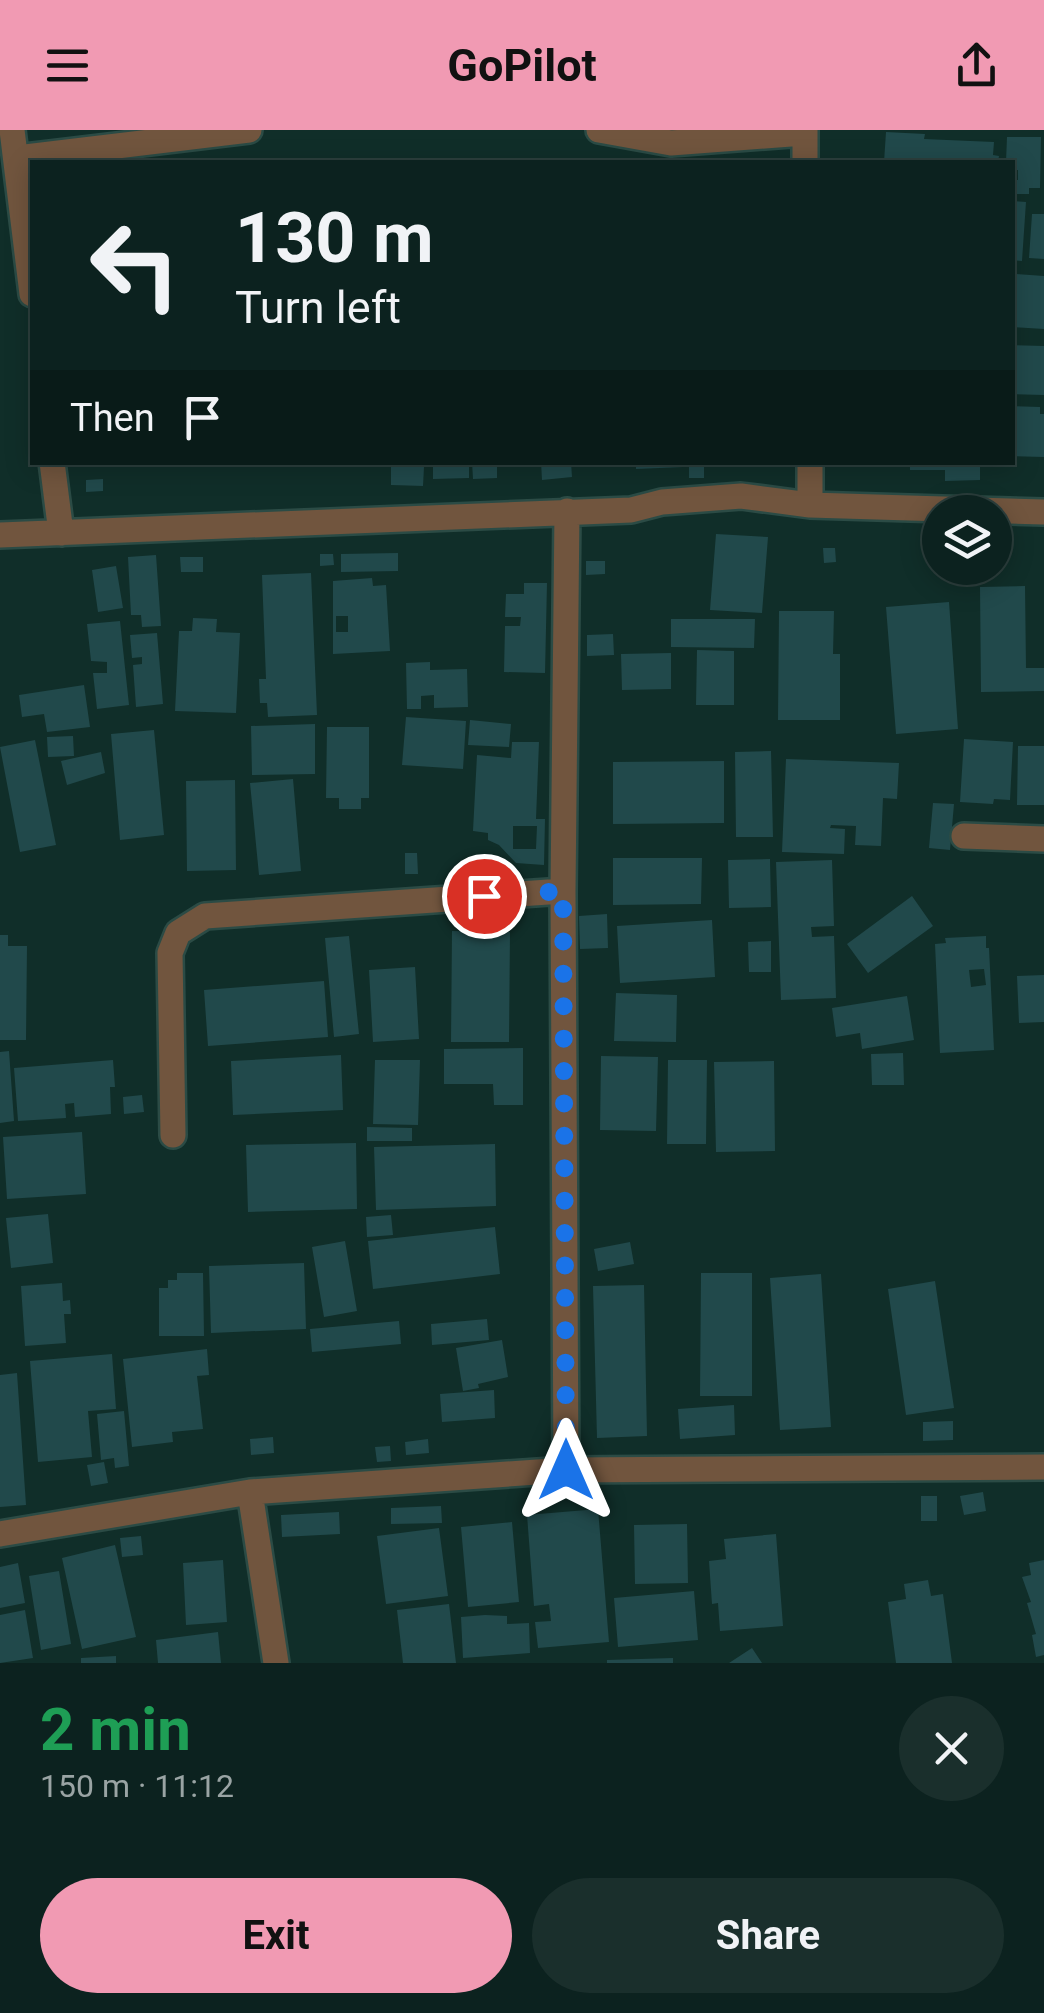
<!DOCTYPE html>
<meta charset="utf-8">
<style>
:root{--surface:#0c221f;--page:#1a2f2c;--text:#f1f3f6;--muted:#9aa4a4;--line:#2c3f3d;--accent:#f19ab3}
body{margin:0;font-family:Roboto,sans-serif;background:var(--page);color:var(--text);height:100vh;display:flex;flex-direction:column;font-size:38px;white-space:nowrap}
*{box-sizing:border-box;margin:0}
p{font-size:32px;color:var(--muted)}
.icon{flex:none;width:55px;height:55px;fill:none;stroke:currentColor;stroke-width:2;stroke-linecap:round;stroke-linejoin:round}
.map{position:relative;height:1533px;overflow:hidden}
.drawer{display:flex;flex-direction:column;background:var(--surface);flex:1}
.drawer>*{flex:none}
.hud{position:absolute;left:30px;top:30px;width:985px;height:305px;border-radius:0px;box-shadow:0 5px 25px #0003,0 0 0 2px var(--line);background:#0c221f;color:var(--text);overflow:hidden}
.controls{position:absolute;left:922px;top:365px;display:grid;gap:20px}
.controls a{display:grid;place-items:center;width:90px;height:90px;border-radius:50%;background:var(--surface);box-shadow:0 5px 25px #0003,0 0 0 2px var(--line);font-size:50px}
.pin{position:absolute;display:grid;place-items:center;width:85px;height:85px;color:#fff;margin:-42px;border:5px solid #fff;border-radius:50%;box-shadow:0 2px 10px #0007}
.me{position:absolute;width:110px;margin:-55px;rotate:0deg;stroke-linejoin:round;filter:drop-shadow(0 0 8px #0008)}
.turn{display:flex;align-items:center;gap:35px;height:210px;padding:0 40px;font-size:45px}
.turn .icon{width:130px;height:130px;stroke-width:2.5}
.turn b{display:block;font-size:70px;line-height:85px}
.then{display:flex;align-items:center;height:95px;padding:0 40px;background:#0003;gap:20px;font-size:38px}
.round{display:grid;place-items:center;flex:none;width:105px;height:105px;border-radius:52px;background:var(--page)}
.overview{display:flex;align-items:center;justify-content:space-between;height:170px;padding:0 40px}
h1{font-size:60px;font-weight:700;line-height:75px;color:#1e9e55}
.primary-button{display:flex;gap:20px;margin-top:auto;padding:20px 40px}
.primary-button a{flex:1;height:115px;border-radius:60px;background:var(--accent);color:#111;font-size:40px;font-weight:700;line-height:115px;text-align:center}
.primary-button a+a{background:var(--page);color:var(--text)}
header{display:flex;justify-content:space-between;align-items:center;height:130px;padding:0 40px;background:var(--accent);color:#111;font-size:45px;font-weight:700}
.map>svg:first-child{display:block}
.building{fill:#21494b;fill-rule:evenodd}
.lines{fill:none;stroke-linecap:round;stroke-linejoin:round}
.minor-casing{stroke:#2b4b45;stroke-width:30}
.minor{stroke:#71553e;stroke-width:25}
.route{stroke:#1a73e8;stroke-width:18;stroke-dasharray:0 32.4}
</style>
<header><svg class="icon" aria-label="menu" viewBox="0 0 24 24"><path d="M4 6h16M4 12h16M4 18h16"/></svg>GoPilot<svg class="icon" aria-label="share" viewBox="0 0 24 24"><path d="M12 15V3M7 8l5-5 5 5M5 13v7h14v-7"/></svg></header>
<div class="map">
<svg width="1044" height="1533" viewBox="0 0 1044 1533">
<rect width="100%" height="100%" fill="#102e29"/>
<path class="building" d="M886,2L925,4L924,9L994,12L993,25L999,26L998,32H884Z
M1007,7H1041L1040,58H1029V64H1014L1012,61V50H1018V40H1012V32H1006Z
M1012,71L1026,72L1022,131L1012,130Z
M1032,84H1044V129L1029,128Z
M1015,144L1044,146V199L1012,197Z
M1012,215L1044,216V265L1012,264Z
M1012,276L1040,277V284H1044V327L1012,326Z
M433,332H469V348L433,349Z
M472,332H497V348L473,349Z
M541,332H571L572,347L542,350Z
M636,332H683V337L636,339Z
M689,332H704V348H689Z
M910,332H945V335L980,332V350L945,351V340H910Z
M391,337H424L423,356L391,355Z
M103,349V361L86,362V350Z
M716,404L768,407L762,483L710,480Z
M823,418H835L836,432L824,433Z
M398,423V441L341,442V424Z
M320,424H333L334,435L320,436Z
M156,425L161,496L142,497L141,485H131L128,427Z
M180,427H203V442H181Z
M586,431H605V444L586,445Z
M116,436L123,478L98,482L92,440Z
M311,443L317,585L268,587L267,573H260L259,549H266L262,445Z
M372,448L373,456L386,455L390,521L333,524V451ZM336,486H348V502H336Z
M524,453H547L545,543L504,542L505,496H520L521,487H505L506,464H524Z
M1025,456L1026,538H1044V561L981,562L980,457Z
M949,472L958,599L896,604L886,477Z
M779,481H834L833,524H840V590H778Z
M193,488L217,489L216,502L240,503L236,583L175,581L179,501H192Z
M671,489H755L754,518L671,517Z
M120,491L129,575L97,579L93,543H107V532L91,531L87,494Z
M157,503L163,574L136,577L133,535L142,534V527L132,528L130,505Z
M613,504L614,525L587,526V505Z
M697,520L734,521V575H696Z
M671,523V559L622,560L621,524Z
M430,532V540L467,539L468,577L434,578V565L421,566V579H407L406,533Z
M84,555L90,597L47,602L44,584L22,587L19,565Z
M406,587L466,591L463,639L402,635Z
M470,590L511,594L509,617L468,615Z
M315,594V644L252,645L251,596Z
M327,597H369V668H361V679H339V668H326Z
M154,600L164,705L120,710L111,604Z
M73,606L74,626L48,627L47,607Z
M964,609L1013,612L1010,670L994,669L993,674L960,672Z
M35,610L56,715L20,722L0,617Z
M512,612H539L536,689H545L544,735L516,733L499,715L488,710V703L473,701L477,625L511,628ZM513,696H537L536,719H513Z
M1018,616H1044V675H1017Z
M771,621L773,707H736L735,622Z
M101,622L105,643L67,655L61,631Z
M786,629L899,633L897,669L883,668L881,716L855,715L856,696L831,695L830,698L845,699L844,724L782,722Z
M724,631V693L613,694V632Z
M293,649L301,741L259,745L250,653Z
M235,650L236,740L187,741L186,651Z
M933,673L954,674L950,720L929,718Z
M405,723H417L418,744H405Z
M613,728H702L701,774L613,775Z
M770,729L771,777L729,778L728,730Z
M832,730L834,796L811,797L812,807L834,806L836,868L781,870L776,732Z
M912,766L933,796L868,843L847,814Z
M607,784L608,818L580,819L579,786Z
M712,790L715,847L620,853L617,796Z
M452,801L510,802L509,912H451Z
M0,805H8V816H27L26,910H0Z
M349,806L359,904L334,907L325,808Z
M986,806V818H989L994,920L940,923L935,814L946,813L945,808ZM984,839L986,855L971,857L969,840Z
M771,811V842H749L748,812Z
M415,837L419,909L373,912L369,840Z
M1044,845V892L1019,893L1017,846Z
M324,851L328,907L208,916L204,860Z
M616,863L677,865L676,912L614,911Z
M907,866L914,910L862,919L860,903L836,907L832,878Z
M523,918V975H494L493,954H444V919Z
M9,921L14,991L0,993V922Z
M903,923L904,955H872L871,924Z
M341,925L343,980L233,985L231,931Z
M601,926L658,927L656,1001L600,1000Z
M113,930L115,957H110L111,984L75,987L74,973L65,974L66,988L18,991L14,938Z
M375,930H420L418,995L373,994Z
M668,930H707L706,1014H667Z
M774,931L775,1021L716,1022L714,932Z
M142,965L144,982L124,984L123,967Z
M367,997L412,998V1011H367Z
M82,1002L86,1064L7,1069L3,1007Z
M356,1013L357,1079L248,1082L246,1015Z
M495,1014L496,1076L376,1080L374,1017Z
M48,1084L53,1133L11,1138L6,1088Z
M391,1085L393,1105L367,1107L366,1087Z
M495,1097L500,1144L373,1159L368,1111Z
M345,1111L357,1181L324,1187L312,1117Z
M630,1112L634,1134L598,1141L594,1119Z
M304,1133L306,1199L211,1203L209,1136Z
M177,1143H203L204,1206H159V1158H168V1150H177Z
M701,1143H752V1266H700Z
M821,1144L831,1297L780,1300L770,1148Z
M935,1151L954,1278L906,1285L888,1159Z
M62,1153L63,1171L70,1170L71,1184H64L66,1213L25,1216L21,1156Z
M644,1155L647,1306L597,1308L593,1156Z
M487,1189L489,1210L432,1215L431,1194Z
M399,1191L401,1214L312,1222L310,1199Z
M502,1210L508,1247L478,1254L479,1258L463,1261L456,1218Z
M207,1219L209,1245L197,1246L203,1299L172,1302L173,1312L132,1317L123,1229Z
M112,1224L116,1279L88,1281L92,1327L38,1332L30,1231Z
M17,1243L26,1375L0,1377V1245Z
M494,1260L495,1288L442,1292L440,1264Z
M734,1275L735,1305L680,1309L678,1279Z
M124,1281L129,1336L115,1338L114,1328L101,1330L97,1284Z
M953,1291V1310L923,1311V1292Z
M273,1307L274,1323L251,1325L250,1309Z
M428,1309L429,1323L406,1325L405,1312Z
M390,1316L391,1331L377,1332L375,1317Z
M104,1332L108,1353L91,1356L87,1335Z
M983,1362L986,1381L964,1385L960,1366Z
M921,1366H937V1391H921Z
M441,1376L442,1393L391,1394V1378Z
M598,1379L609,1512L538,1518L535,1492L551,1491L549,1474L534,1476L527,1385Z
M339,1382L340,1404L282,1407L281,1385Z
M512,1392L519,1472L468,1477L461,1397Z
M687,1394L688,1453L635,1454L634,1395Z
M439,1398L448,1466L386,1474L377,1406Z
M776,1404L783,1496L720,1501L718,1473L712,1474L709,1431L726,1429L724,1409Z
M141,1406L143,1425L122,1427L120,1408Z
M115,1415L136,1507L82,1519L62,1428Z
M223,1430L227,1492L186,1495L183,1433Z
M1044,1430V1525L1036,1527L1032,1505L1036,1504L1027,1473L1031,1472L1022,1447L1031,1445L1029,1433Z
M18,1433L25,1473L0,1478V1437Z
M59,1441L71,1514L41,1520L29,1446Z
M928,1450L931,1466L943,1464L952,1533H896L888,1472L906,1469L904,1454Z
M694,1461L698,1510L618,1517L614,1468Z
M449,1474L456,1533H403L397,1480Z
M25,1480L33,1528L0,1533V1485Z
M485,1485L507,1486V1494L529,1493L530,1523L463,1528L461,1487Z
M218,1502L221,1533H158L156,1510Z
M752,1518L762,1533H729Z
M116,1526V1533H81V1528Z
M673,1528V1533H607V1530Z"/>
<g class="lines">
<defs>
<path id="minor" d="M12,0L32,164
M599,0L671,13L804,3
M805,0V32
M17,28L249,0
M52,332L61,403
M810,332V375
M0,405L631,380L662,372L741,366L810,375L1044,382
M964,706L1044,709
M173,1005L170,823L178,803L205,786L563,761
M566,1340L563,761L567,381
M250,1362L276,1533
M0,1404L250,1362L566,1340L1044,1337"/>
</defs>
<use href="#minor" class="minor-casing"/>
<use href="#minor" class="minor"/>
</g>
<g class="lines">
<path class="route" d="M484,766L563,761L566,1340"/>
</g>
</svg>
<div class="controls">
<a><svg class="icon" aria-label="layers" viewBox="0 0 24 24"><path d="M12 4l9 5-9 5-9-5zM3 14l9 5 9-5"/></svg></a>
</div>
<div class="pin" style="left:484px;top:766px;background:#d93025"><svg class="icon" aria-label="arrive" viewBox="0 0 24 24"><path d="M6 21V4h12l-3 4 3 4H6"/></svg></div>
<svg class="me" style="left:566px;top:1340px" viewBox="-20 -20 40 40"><path d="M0-17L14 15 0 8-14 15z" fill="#1a73e8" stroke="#fff" stroke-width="4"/></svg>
<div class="hud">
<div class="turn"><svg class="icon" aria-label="left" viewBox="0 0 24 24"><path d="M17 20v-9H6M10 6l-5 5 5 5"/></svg><div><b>130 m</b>Turn left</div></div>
<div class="then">Then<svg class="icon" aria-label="arrive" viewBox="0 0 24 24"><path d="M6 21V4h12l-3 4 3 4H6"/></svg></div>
</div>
</div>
<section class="drawer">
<div class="overview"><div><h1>2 min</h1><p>150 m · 11:12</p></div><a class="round"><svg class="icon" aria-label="close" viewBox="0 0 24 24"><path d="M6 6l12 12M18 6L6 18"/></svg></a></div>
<div class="primary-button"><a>Exit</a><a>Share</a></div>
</section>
